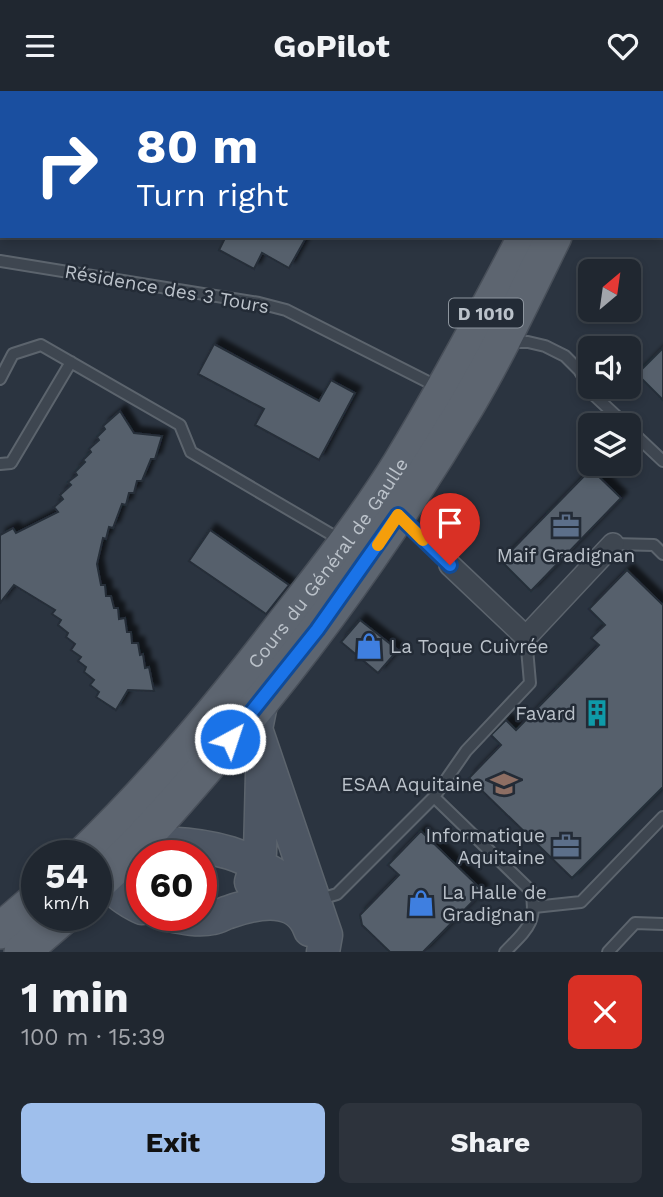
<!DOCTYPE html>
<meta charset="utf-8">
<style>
:root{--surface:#202730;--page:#2d333c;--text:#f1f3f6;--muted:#a2a5ab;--line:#3d444c;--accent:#9fbfec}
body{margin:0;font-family:"Work Sans",sans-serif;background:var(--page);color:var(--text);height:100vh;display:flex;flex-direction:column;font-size:26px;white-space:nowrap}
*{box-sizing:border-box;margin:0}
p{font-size:23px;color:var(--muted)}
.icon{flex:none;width:38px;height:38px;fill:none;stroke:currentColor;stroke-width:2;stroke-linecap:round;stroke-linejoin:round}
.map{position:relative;height:861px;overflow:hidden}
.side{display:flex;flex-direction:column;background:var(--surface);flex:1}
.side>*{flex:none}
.top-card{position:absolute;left:0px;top:0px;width:663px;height:147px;box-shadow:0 4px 10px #0003,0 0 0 2px var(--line);background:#1a4fa0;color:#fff;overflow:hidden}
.needle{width:46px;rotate:29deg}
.buttons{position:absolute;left:578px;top:168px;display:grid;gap:14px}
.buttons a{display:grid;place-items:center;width:63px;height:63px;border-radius:10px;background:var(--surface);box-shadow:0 4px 10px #0003,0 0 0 2px var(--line);font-size:35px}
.speed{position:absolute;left:21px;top:749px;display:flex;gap:14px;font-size:35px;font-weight:700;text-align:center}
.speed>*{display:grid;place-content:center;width:91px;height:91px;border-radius:50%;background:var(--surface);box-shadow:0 4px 10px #0003,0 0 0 2px var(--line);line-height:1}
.speed small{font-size:18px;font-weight:400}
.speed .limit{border:10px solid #d22;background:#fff;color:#111}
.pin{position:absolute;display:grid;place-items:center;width:60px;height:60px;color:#fff;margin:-72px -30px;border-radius:50% 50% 50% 0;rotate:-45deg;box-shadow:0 0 7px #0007}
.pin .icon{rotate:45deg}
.me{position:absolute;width:77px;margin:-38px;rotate:40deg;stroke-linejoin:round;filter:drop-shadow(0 0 5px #0008)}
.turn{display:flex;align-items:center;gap:24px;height:147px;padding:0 21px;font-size:32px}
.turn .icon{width:91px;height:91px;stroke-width:2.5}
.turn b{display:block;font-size:49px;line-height:60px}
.round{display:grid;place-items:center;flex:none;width:74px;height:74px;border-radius:10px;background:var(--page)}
.overview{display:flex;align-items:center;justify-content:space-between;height:119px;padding:0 21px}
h1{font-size:42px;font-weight:700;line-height:52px}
.action{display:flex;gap:14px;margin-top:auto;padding:14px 21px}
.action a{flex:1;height:80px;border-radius:10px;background:var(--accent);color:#111;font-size:28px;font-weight:700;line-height:80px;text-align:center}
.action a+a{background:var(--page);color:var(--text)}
header{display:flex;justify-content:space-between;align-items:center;height:91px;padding:0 21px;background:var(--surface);font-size:32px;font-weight:700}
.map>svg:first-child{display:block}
.building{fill:#56616c;stroke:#252d38;stroke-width:2;filter:url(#shadow)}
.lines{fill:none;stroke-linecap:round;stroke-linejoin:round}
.lane-casing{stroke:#5c646d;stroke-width:14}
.street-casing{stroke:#5c646d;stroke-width:24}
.secondary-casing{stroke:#5c646d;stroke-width:35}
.primary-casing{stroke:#484f59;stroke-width:38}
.highway-casing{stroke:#49515b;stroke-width:42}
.lane{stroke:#3e4650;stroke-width:10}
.street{stroke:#3e4650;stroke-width:21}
.secondary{stroke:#4d5663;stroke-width:32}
.primary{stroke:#5d6570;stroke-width:35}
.highway{stroke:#756b5d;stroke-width:38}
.route-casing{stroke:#114b97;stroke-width:18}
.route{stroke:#1a73e8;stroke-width:12}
.slow{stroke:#f59e0b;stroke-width:12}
.labels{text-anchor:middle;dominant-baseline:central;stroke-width:5;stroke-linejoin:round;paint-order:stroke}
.shield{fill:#232b36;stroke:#8d959e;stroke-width:2}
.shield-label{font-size:18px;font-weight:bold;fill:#bbc2ca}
.street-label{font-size:19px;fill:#bbc2ca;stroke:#232b36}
.poi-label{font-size:19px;fill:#bbc2ca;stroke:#232b36;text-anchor:end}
</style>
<header><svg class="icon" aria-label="menu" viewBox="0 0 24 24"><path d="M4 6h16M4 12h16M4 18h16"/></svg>GoPilot<svg class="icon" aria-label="heart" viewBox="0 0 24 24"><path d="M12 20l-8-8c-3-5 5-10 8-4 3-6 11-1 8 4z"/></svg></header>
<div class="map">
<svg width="663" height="861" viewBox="0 0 663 861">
<defs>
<filter id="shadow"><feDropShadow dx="6" dy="-6" stdDeviation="2" flood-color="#0009"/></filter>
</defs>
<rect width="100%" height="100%" fill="#2b3440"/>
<path class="building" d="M226,145H307L289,177L262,162L254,178L219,159Z
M214,253L319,310L331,289L355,302L319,369L255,334L264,318L198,283Z
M663,257V309L637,283Z
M120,320L134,342L162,345L155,368H151L142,390H137L134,402H129L126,414L122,413L113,437L109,436L106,448L103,447L97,473L101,494H105L106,505H111L114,517H118L119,528L125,527L127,541H131L132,552H138L140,564L143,563L145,577L149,576L154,600L128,599L116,619L96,606L99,601L90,594L94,589L84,581L86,576L78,570L81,566L71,559L75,553L66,546L68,542L58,534L61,529L52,523L55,519L14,494L0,512V444L13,437L16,442L58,421L54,416L63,408L60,404L71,394L68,391L77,384L75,381L85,371L83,369L91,361L89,358L99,349L97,346L105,338L103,335Z
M591,378L621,407L531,500L501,470Z
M210,439L289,494L266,523L189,470Z
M627,479L663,514V696L572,787L469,687L501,654L491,644L506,629L516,639L599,554L591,547L605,534L589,518Z
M360,529L398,559L378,582L341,551Z
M421,740L483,800L423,861H390L362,834L360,824L399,784L388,774Z"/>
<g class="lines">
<defs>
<path id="lane" d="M0,170L259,212L286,219L438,296
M509,248L514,251H528L545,255L565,265L579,279L596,306L626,334
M0,288L13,263L41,254L180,334L191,361L334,445L339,452
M628,337L663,370
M0,373L11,372L71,271
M400,426L450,474
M613,453L654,454L663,463
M434,706L466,660L530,592L526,546
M317,809L337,803L434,706L531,800C538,832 526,839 505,861
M534,816L581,811L663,726
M608,861L635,832L663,833"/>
<path id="street" d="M450,474L526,546L613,453"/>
<path id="secondary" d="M261,613L256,638L326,844L323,861
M251,791L260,762L262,683
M142,817C110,802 101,786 95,753C138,752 188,749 230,762C261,772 288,791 314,810
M169,824C183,827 199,830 213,827C219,826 224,822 229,821C257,811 298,803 310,839"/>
<g id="primary">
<path d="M621,2L622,0"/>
<path id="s1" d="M82,765C159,691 226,609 291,524C329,475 367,426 400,373C445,299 486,222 526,145"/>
<path d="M96,794C140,753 179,708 218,662C311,554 394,437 467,314C499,260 526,202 554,145"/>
<path d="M0,840L37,808"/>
<path d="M22,861L65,824"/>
</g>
<path id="highway" d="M581,2V0
M644,2L645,0"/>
</defs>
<use href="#lane" class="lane-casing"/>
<use href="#street" class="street-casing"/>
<use href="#secondary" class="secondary-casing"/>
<use href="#primary" class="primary-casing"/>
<use href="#highway" class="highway-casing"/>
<use href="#lane" class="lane"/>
<use href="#street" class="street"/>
<use href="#secondary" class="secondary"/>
<use href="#primary" class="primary"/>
<use href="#highway" class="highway"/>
</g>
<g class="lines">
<defs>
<path id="route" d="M230,648L317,539L398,424L450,474"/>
</defs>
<use href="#route" class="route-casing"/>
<use href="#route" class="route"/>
<path class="slow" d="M378,454L398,424L423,449"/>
</g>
<defs>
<symbol id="office-bare" viewBox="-9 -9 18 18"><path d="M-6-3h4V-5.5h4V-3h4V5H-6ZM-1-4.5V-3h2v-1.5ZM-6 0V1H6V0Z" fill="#5c6f8a" stroke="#232b36" stroke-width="2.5" paint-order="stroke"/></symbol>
<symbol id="shop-bare" viewBox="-9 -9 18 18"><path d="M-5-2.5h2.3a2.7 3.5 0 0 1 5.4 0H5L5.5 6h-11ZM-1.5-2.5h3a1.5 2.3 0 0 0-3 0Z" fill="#3f7fe0" stroke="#232b36" stroke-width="2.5" paint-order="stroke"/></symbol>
<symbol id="building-bare" viewBox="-9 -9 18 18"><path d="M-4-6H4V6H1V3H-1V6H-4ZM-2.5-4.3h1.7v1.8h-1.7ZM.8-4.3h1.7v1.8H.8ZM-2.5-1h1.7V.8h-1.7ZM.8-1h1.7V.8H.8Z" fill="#0f9aa8" stroke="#232b36" stroke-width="2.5" paint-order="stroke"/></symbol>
<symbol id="university-bare" viewBox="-9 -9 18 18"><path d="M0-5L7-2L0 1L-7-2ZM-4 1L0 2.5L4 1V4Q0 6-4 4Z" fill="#8d6e63" stroke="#232b36" stroke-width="2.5" paint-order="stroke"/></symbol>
</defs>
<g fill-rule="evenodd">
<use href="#office-bare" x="547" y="416" width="38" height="38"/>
<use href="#shop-bare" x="350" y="536" width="38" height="38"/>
<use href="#building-bare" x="578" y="603" width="38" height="38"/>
<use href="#university-bare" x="485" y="674" width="38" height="38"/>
<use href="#office-bare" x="547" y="736" width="38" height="38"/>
<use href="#shop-bare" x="402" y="793" width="38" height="38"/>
</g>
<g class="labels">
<rect class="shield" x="449" y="207.5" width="74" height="29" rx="5"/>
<g class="shield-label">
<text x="486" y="222">D 1010</text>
</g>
<g class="street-label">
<text transform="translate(167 198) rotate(10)">Résidence des 3 Tours</text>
<text stroke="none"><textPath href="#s1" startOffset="383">Cours du Général de Gaulle</textPath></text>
</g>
<g class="poi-label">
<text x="566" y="464" text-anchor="middle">Maif Gradignan</text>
<text x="390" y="555" text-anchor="start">La Toque Cuivrée</text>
<text x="576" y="622">Favard</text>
<text x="483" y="693">ESAA Aquitaine</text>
<text x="545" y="744">Informatique<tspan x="545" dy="22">Aquitaine</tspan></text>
<text x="442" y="801" text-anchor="start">La Halle de<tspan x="442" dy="22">Gradignan</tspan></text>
</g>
</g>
</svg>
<div class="buttons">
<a><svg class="needle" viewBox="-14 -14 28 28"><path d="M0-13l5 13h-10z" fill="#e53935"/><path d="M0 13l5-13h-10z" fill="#a2a5ab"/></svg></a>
<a><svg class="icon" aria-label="sound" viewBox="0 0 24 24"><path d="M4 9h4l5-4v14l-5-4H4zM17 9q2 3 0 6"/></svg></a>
<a><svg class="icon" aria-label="layers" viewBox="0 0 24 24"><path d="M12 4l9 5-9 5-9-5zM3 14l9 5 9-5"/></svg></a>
</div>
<div class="speed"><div>54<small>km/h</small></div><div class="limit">60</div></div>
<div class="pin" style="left:450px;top:474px;background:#d93025"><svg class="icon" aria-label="arrive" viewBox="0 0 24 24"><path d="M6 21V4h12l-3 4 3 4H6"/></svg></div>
<svg class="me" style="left:230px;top:648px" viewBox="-20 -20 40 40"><circle r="17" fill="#1a73e8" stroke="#fff" stroke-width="3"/><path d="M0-11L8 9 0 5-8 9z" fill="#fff"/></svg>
<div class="top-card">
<div class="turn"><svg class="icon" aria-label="right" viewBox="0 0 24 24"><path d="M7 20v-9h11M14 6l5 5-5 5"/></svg><div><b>80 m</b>Turn right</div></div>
</div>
</div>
<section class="side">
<div class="overview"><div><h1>1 min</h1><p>100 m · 15:39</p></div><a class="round" style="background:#d93025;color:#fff"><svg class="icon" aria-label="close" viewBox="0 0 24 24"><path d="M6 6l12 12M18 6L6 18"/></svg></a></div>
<div class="action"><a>Exit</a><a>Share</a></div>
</section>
